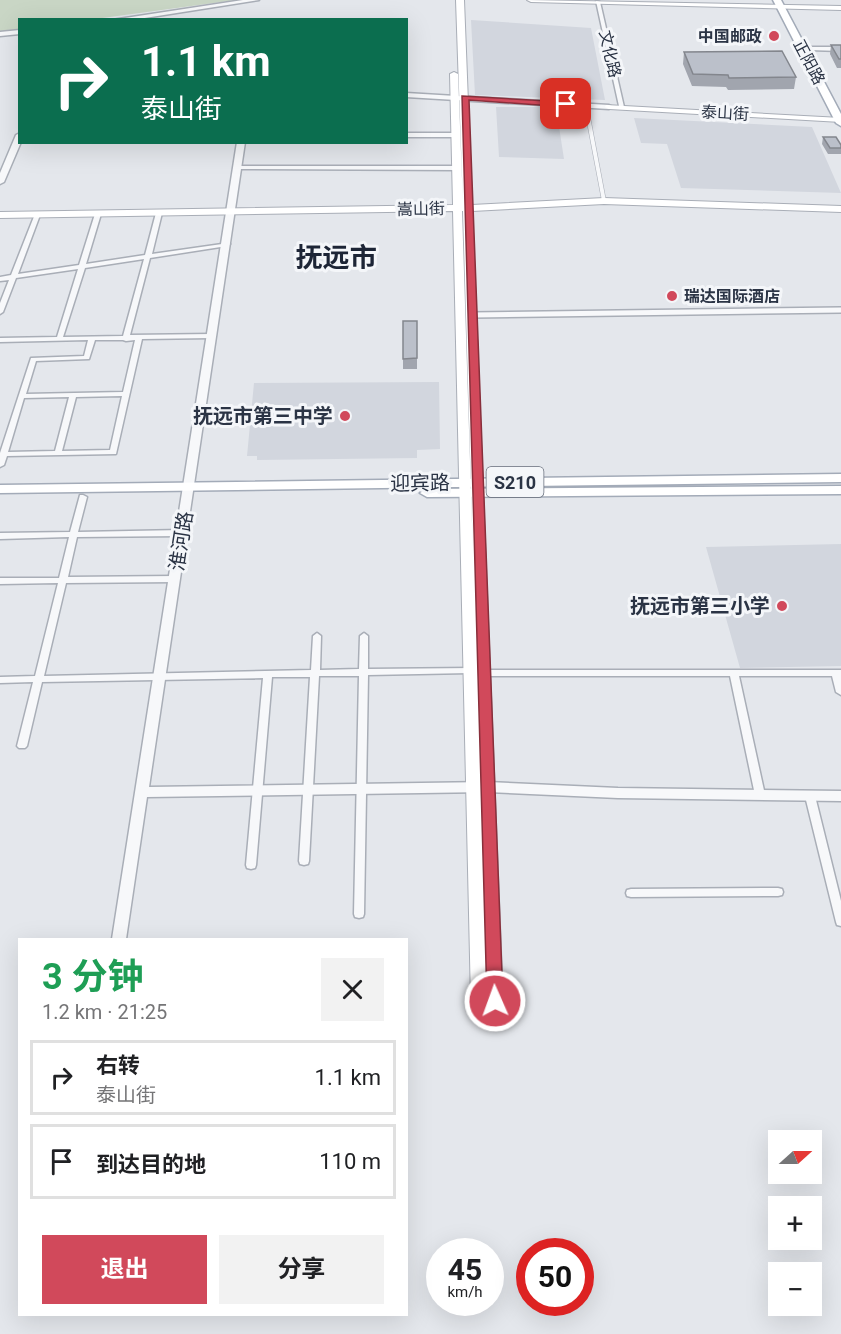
<!DOCTYPE html>
<html lang="zh">
<meta charset="utf-8">
<style>
:root{--surface:#fff;--page:#f2f2f2;--text:#202124;--muted:#757577;--line:#e0e0e0;--accent:#d1495b}
body{margin:0;font-family:Roboto,"Noto Sans SC",sans-serif;background:var(--page);color:var(--text);height:100vh;display:flex;flex-direction:column;font-size:22px;white-space:nowrap}
*{box-sizing:border-box;margin:0}
p{font-size:20px;color:var(--muted)}
.icon{flex:none;width:33px;height:33px;fill:none;stroke:currentColor;stroke-width:2;stroke-linecap:round;stroke-linejoin:round}
.map{position:relative;flex:1;overflow:hidden}
.side{position:absolute;left:18px;top:938px;width:390px;height:378px;display:flex;flex-direction:column;background:var(--surface);border-radius:0px;box-shadow:0 6px 24px #0002}
.side>*{flex:none}
.hud{position:absolute;left:18px;top:18px;width:390px;height:126px;border-radius:0px;box-shadow:0 6px 24px #0002;background:#0b6e4f;color:#fff;overflow:hidden}
.needle{width:39px;rotate:69deg}
.tools{position:absolute;left:768px;top:1130px;display:grid;gap:12px}
.tools a{display:grid;place-items:center;width:54px;height:54px;border-radius:0px;background:var(--surface);box-shadow:0 6px 24px #0002;font-size:30px}
.speed{position:absolute;left:426px;top:1238px;display:flex;gap:12px;font-size:30px;font-weight:700;text-align:center}
.speed>*{display:grid;place-content:center;width:78px;height:78px;border-radius:50%;background:var(--surface);box-shadow:0 6px 24px #0002;line-height:1}
.speed small{font-size:15px;font-weight:400}
.speed .limit{border:9px solid #d22;background:#fff;color:#111}
.pin{position:absolute;display:grid;place-items:center;width:51px;height:51px;color:#fff;margin:-26px;border-radius:12px;box-shadow:0 3px 9px #0006}
.me{position:absolute;width:66px;margin:-33px;rotate:358deg;stroke-linejoin:round;filter:drop-shadow(0 0 4px #0008)}
.turn{display:flex;align-items:center;gap:21px;height:126px;padding:0 24px;font-size:27px}
.turn .icon{width:78px;height:78px;stroke-width:2.5}
.turn b{display:block;font-size:42px;line-height:51px}
.round{display:grid;place-items:center;flex:none;width:63px;height:63px;border-radius:0px;background:var(--page)}
.overview{display:flex;align-items:center;justify-content:space-between;height:102px;padding:0 24px}
h1{font-size:36px;font-weight:700;line-height:45px;color:#1e9e55}
.cta{display:flex;gap:12px;margin-top:auto;padding:12px 24px}
.cta a{flex:1;height:69px;border-radius:0px;background:var(--accent);color:#fff;font-size:24px;font-weight:700;line-height:69px;text-align:center}
.cta a+a{background:var(--page);color:var(--text)}
ul{padding:0;list-style:none}
li{display:flex;align-items:center;gap:18px;height:75px;margin:0 12px 9px;padding:0 12px;border:3px solid var(--line);border-radius:0px}
li div{flex:1}
li b{display:block;font-size:22px}
li em{font-style:normal}
.map>svg:first-child{display:block}
.built{fill:#d2d6de}
.green{fill:#c9d6c5}
.lines{fill:none;stroke-linecap:round;stroke-linejoin:round}
.pedestrian-far1-casing{stroke:#a9aeb7;stroke-width:5}
.pedestrian-casing{stroke:#a9aeb7;stroke-width:8}
.minor-casing{stroke:#a9aeb7;stroke-width:3}
.tertiary-casing{stroke:#a9aeb7;stroke-width:3}
.secondary-casing{stroke:#a9aeb7;stroke-width:2}
.primary-casing{stroke:#a3abb8;stroke-width:3}
.pedestrian-far1{stroke:#f7f8fa;stroke-width:4}
.pedestrian{stroke:#f7f8fa;stroke-width:5}
.minor{fill:#f7f8fa;fill-rule:evenodd}
.tertiary{fill:#f7f8fa;fill-rule:evenodd}
.secondary{fill:#fff;fill-rule:evenodd}
.primary{fill:#fff;fill-rule:evenodd}
.wall{fill:#a1a5ae}
.building{fill:#bbc0ca;stroke:#83868d;stroke-width:1.5}
.route{fill:#d1495b;stroke:#882f3b;stroke-width:1.5}
.poi-dot{fill:#d1495b;stroke:#f4f6f9;stroke-width:2}
.labels{text-anchor:middle;dominant-baseline:central;stroke-width:6;stroke-linejoin:round;paint-order:stroke}
.far-poi-label{font-size:16px;font-weight:bold;fill:#2b3445;stroke:#f4f6f9;text-anchor:end}
.far-street-label{font-size:16px;fill:#2b3445;stroke:#f4f6f9}
.shield{fill:#f4f6f9;stroke:#676e7b;stroke-width:1.5}
.shield-label{font-size:18px;font-weight:bold;fill:#2b3445}
.poi-label{font-size:20px;font-weight:bold;fill:#2b3445;stroke:#f4f6f9;text-anchor:end}
.street-label{font-size:20px;fill:#2b3445;stroke:#f4f6f9}
.far-town-label{font-size:27px;font-weight:bold;fill:#1d2536;stroke:#f4f6f9}
</style>
<div class="map">
<svg width="841" height="1334" viewBox="0 0 841 1334">
<rect width="100%" height="100%" fill="#e4e7ec"/>
<path class="built" d="M471,20L591,28L605,100L475,95Z
M496,107H556L564,159L499,157Z
M634,118L812,127L841,193L681,188L667,144L641,143Z
M439,382L440,449L417,450V458L257,460V456H247L254,383Z
M841,544V666L740,668L706,547Z"/>
<path class="green" d="M0,0H236L95,19L20,20L19,29L0,32Z"/>
<g class="lines">
<defs>
<path id="pedestrian-far1" d="M586,106L604,201"/>
<path id="pedestrian" d="M473,315L841,310"/>
<path id="minor" d="M596,1L600,2L624,107L619,106Z
M811,47H841V51L809,50L808,49Z
M406,133H456L459,135L456,137H406Z
M238,166H457L460,168L457,170L236,169L235,168Z
M98,212L101,214L86,264L145,255L156,213L159,211L162,213L152,254L229,243L230,244L227,246L150,258L130,335L212,334L215,336L212,338L142,339L116,454L7,456L4,465L0,467V453L31,358L84,356L88,340L0,342V338L57,337L78,269L16,278L3,312L0,314V303L9,280L0,281V277L11,275L35,214L40,215L18,274L79,265L95,214ZM144,259L123,336L63,337L85,268ZM95,340H123L126,341L135,340L123,392L26,394L36,361L89,359ZM122,396L110,450L62,451L76,397ZM69,397L55,451L8,452L24,398Z
M80,495H83L87,497L78,532L182,530L186,533L182,536L77,537L68,577L175,576L179,579L175,582L66,583L44,676L311,670L313,636L317,633L321,636L320,670L359,669L360,636L364,633L368,636V669L473,668L475,670L473,672L470,673L368,675L364,914L363,917L359,918L355,917L354,914L359,676H319L309,861L308,864L304,865L300,864L299,861L310,677H272L256,865L255,868L251,869L247,868L246,865L263,678L42,682L27,746L25,748H19L17,746L33,682L0,683V677L35,676L58,583L0,584V578H59L69,537L0,539V533L70,532Z
M484,670H841V695L836,692L832,676H739L765,795L763,798H757L755,795L730,676H484L479,673Z
M810,792L813,793L815,796L841,901V926L837,925L836,922L805,796L807,793Z
M778,888L782,889L783,892L782,895L778,896L631,897L627,896L626,893L627,890L631,889Z"/>
<path id="tertiary" d="M243,0H259L132,20H112Z
M20,30V34L0,36V32Z
M406,93L609,105L613,107L609,109L406,97Z
M20,133L21,142L4,182L0,184V173L16,135Z
M237,142H245L149,787L488,782L618,788L841,791V801L618,798L488,792L147,797L126,939H112Z"/>
<path id="secondary" d="M456,0H464L472,205L604,198L841,206V212L604,204L472,211L503,1001L501,1006L495,1008L489,1006L487,1002L485,1006L479,1008L473,1006L471,1001L453,211L0,218V212L453,205L450,74L454,72L458,74L463,205ZM462,211H463L473,555Z
M527,0L841,6V10L531,2Z
M606,105L841,118V122L609,109L605,107Z"/>
<path id="primary" d="M773,0H781L841,114V126L836,123Z
M841,474V482L0,493V485Z
M841,486V494L427,497L420,493L427,489Z"/>
</defs>
<use href="#pedestrian-far1" class="pedestrian-far1-casing"/>
<use href="#pedestrian" class="pedestrian-casing"/>
<use href="#minor" class="minor-casing"/>
<use href="#tertiary" class="tertiary-casing"/>
<use href="#secondary" class="secondary-casing"/>
<use href="#primary" class="primary-casing"/>
<use href="#pedestrian-far1" class="pedestrian-far1"/>
<use href="#pedestrian" class="pedestrian"/>
<use href="#minor" class="minor"/>
<use href="#tertiary" class="tertiary"/>
<use href="#secondary" class="secondary"/>
<use href="#primary" class="primary"/>
</g>
<path class="wall" d="M831,45H841V68H837L830,54Z
M684,52L796,77L794,89L728,90L726,87L692,86L683,64Z
M823,137L841,145V154H828L822,144Z
M403,321H417V369H403Z"/>
<path class="building" d="M831,45H841V59H839Z
M782,51L796,77L729,78L728,75L693,74L684,52Z
M823,137H836L841,145V148H830Z
M403,321H417V358L403,359Z"/>
<path class="route" d="M462,96L566,102L570,104L566,107L469,100L503,1001L501,1006L495,1008L489,1006L487,1001Z"/>
<g class="poi-dot">
<circle cx="774" cy="36" r="6"/>
<circle cx="672" cy="296" r="6"/>
<circle cx="345" cy="416" r="6"/>
<circle cx="782" cy="606" r="6"/>
</g>
<g class="labels">
<g class="far-poi-label">
<text x="762" y="36">中国邮政</text>
<text x="684" y="296" text-anchor="start">瑞达国际酒店</text>
</g>
<g class="far-street-label">
<text transform="translate(610 54) rotate(77)">文化路</text>
<text transform="translate(809 62) rotate(62)">正阳路</text>
<text transform="translate(725 113) rotate(3)">泰山街</text>
<text transform="translate(421 209) rotate(-1)">嵩山街</text>
</g>
<rect class="shield" x="486.5" y="467" width="57" height="30" rx="4.5"/>
<g class="shield-label">
<text x="515" y="482">S210</text>
</g>
<g class="poi-label">
<text x="333" y="416">抚远市第三中学</text>
<text x="770" y="606">抚远市第三小学</text>
</g>
<g class="street-label">
<text transform="translate(420 483) rotate(-1)">迎宾路</text>
<text transform="translate(181 541) rotate(-81)">淮河路</text>
</g>
<g class="far-town-label">
<text x="336" y="258">抚远市</text>
</g>
</g>
</svg>
<div class="tools">
<a><svg class="needle" viewBox="-14 -14 28 28"><path d="M0-13l5 13h-10z" fill="#e53935"/><path d="M0 13l5-13h-10z" fill="#757577"/></svg></a>
<a>+</a>
<a>−</a>
</div>
<div class="speed"><div>45<small>km/h</small></div><div class="limit">50</div></div>
<div class="pin" style="left:566px;top:104px;background:#d93025"><svg class="icon" aria-label="arrive" viewBox="0 0 24 24"><path d="M6 21V4h12l-3 4 3 4H6"/></svg></div>
<svg class="me" style="left:495px;top:1001px" viewBox="-20 -20 40 40"><circle r="17" fill="#d1495b" stroke="#fff" stroke-width="3"/><path d="M0-11L8 9 0 5-8 9z" fill="#fff"/></svg>
<div class="hud">
<div class="turn"><svg class="icon" aria-label="right" viewBox="0 0 24 24"><path d="M7 20v-9h11M14 6l5 5-5 5"/></svg><div><b>1.1 km</b>泰山街</div></div>
</div>
<section class="side">
<div class="overview"><div><h1>3 分钟</h1><p>1.2 km · 21:25</p></div><a class="round"><svg class="icon" aria-label="close" viewBox="0 0 24 24"><path d="M6 6l12 12M18 6L6 18"/></svg></a></div>
<ul>
<li><svg class="icon" aria-label="right" viewBox="0 0 24 24"><path d="M7 20v-9h11M14 6l5 5-5 5"/></svg><div><b>右转</b><p>泰山街</p></div><em>1.1 km</em></li>
<li><svg class="icon" aria-label="arrive" viewBox="0 0 24 24"><path d="M6 21V4h12l-3 4 3 4H6"/></svg><div><b>到达目的地</b></div><em>110 m</em></li>
</ul>
<div class="cta"><a>退出</a><a>分享</a></div>
</section>
</div>
